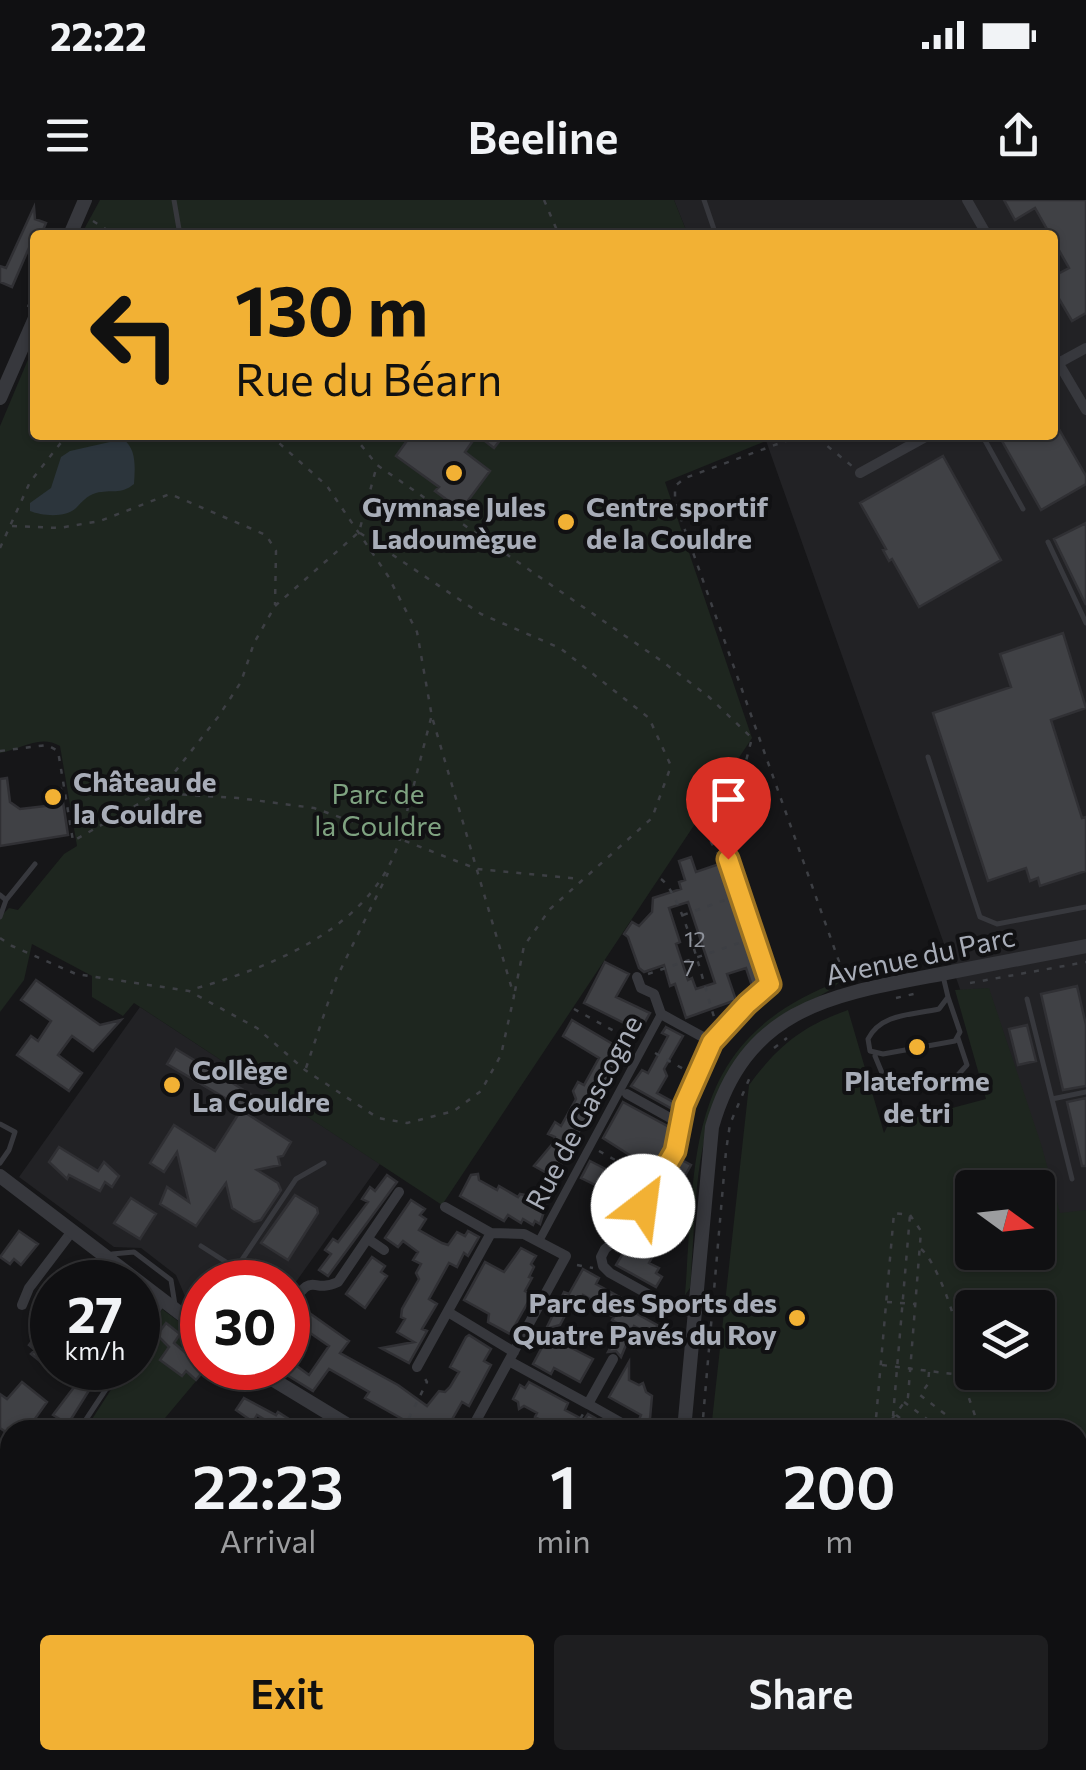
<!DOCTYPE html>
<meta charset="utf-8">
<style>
:root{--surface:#101012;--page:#1e1e20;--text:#f1f3f6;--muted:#9c9d9f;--line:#303032;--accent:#f2b134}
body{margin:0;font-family:Commissioner,sans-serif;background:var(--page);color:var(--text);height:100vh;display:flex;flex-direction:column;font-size:38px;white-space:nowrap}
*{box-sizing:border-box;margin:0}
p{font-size:32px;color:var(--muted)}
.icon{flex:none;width:55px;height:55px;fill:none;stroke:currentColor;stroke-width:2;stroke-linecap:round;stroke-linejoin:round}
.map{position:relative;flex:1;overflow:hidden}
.drawer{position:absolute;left:0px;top:1220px;width:1088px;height:350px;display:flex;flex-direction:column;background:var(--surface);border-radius:30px 30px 0 0;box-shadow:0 2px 8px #0004,0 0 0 2px var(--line)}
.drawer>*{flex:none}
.guide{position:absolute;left:30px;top:30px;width:1028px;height:210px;border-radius:10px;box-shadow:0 2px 8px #0004,0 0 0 2px var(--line);background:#f2b134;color:#111;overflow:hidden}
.needle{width:65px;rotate:105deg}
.controls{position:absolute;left:955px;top:970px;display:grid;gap:20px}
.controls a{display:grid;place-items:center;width:100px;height:100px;border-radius:10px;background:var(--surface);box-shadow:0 2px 8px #0004,0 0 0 2px var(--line);font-size:50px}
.speed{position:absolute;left:30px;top:1060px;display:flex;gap:20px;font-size:50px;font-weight:700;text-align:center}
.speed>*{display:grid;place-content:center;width:130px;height:130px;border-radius:50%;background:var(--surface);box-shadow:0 2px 8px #0004,0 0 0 2px var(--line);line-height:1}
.speed small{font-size:25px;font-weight:400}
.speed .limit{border:15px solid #d22;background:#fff;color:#111}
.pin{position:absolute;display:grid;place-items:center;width:85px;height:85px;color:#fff;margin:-102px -42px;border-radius:50% 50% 50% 0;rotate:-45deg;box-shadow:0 0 10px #0007}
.pin .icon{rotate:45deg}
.me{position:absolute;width:110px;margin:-55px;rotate:30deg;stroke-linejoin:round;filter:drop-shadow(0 0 8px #0008)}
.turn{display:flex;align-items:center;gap:35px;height:210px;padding:0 40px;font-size:45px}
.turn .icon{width:130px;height:130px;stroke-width:2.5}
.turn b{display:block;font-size:70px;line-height:85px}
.eta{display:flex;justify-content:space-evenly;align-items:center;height:170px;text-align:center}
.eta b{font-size:60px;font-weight:600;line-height:70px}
.action{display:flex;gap:20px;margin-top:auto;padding:20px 40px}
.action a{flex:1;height:115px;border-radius:10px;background:var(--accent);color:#111;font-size:40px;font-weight:600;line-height:115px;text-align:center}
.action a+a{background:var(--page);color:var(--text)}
.status{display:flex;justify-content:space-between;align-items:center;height:70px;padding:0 50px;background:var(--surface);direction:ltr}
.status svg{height:28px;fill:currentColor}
header{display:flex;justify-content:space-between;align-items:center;height:130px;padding:0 40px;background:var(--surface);font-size:45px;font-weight:600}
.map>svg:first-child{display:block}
.built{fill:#222225}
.green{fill:#1e261f;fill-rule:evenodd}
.water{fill:#2c353c}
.building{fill:#404145;stroke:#303034;stroke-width:2.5;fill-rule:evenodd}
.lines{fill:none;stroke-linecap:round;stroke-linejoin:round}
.path{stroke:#3d3f44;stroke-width:2.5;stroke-dasharray:5 8;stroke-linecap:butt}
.service{stroke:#37383d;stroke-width:5}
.pedestrian{stroke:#37383d;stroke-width:8}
.minor{stroke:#37383d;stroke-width:10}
.tertiary{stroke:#37383d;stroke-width:14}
.route-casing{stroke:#9d7322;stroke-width:25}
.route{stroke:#f2b134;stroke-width:18}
.poi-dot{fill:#f2b134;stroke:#111113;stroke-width:4}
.labels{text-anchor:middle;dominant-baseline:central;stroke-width:8;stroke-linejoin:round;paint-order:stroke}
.number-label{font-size:22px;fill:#8e929b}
.poi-label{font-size:28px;font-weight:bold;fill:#a8adb8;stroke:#111113;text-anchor:start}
.park-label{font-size:28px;fill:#7fa381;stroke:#111113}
.street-label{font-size:28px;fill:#a8adb8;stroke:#111113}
</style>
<div class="status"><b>22:22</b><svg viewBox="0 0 49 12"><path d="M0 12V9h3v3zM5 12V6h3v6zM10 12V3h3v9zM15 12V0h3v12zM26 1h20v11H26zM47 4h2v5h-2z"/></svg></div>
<header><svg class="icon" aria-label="menu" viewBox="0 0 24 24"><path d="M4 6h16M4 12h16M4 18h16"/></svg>Beeline<svg class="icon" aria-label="share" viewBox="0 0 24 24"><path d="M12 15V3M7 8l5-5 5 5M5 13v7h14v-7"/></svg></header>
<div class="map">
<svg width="1086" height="1570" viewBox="0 0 1086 1570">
<rect width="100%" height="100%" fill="#161618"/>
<path class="built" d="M674,0H1086V1147L1038,988L1030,987L764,235H1052V35H688Z
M140,807L380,964L288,1093V1082H202V1112L187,1101L176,1075L141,1048L114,1047L19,977Z"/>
<path class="green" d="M100,0H674L688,35H81Z
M35,143V235H764L766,241L665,282L752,538L442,1005L134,803L123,816L92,797V776L32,744L24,780L0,812V717L9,708L18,710L64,654L77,646L60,546C40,534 21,549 0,553V226Z
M840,781C826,798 788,807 769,825C689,903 699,986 690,1088L685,1095C696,954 684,840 840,781Z
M989,788L1041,944L1060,1013L1086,1010V1570H999L976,1560H1078V1230H711L749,885C778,846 802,826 848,810L884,933L888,925L986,899L955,790ZM972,988H1038V1052H972ZM972,1108H1038V1172H972Z
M162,1109L202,1139V1168H207L155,1230H85L125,1168H138V1148Z"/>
<path class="water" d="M123,239C137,249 135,268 134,284C121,295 111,289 96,293C86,296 82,302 76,308C66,318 42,316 30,311V303L51,288L61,257L70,251Z"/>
<path class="building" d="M1004,0H1086V113L1072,121L1052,87V77L1069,68L1035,8L1015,20Z
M34,7L35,19L46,23L41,35H35V42L32,41L12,87L0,82V66L6,68Z
M1052,217L1086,276V284L1041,310L1002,241L1013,235H1052Z
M411,235H504L494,248L477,235L465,252L490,271L461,310L435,291L439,287L396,256Z
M943,256L1001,360L919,407L892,359L889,361L883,350L886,349L860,303Z
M1086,323V405L1054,339Z
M1063,433L1086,508L1051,520L1082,618L1086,617V671L1040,686L1038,678L1030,681L1026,668L988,681L933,513L1011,487L1000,454Z
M7,578L10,602L20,609L46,606L44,591L61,589L68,635L0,646V579Z
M691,657L696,672L719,664L760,781L752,786L746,768L727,774L736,800L686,818L675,784L670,786L664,765L644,772L639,768L628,737L624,734L632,722L639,726L652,712L653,698L681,689L679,682L685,680L679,661ZM688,702L715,783L696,789L692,778L688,780L676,744L680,742L669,708Z
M605,762L629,774L616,797L650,813L640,831L584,803Z
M36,780L100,825L121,820L93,851L72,836L58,855L82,873L69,891L17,855L31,836L38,841L51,821L21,800Z
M1077,786L1086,825V886L1063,890L1041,794Z
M572,820L628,853L618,871L614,868L554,977L534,966L554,942L555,937L548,934L555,922L561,926L576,899L573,891L578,882L584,885L599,858L563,836Z
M1027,825L1036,861L1018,865L1009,829Z
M666,827L683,836L664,869L667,876L657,893L675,903L674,910L631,886L642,870L648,873L668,836L662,833Z
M176,849L257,898L249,912L167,864Z
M1086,898V966H1082L1067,902Z
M623,902L671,928L667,948L653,970L603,938Z
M241,910L291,942L283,956L278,957L280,965L257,970L278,983L281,990L261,1020L254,1022L232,1008L226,983L196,1026L160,1004L167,987L189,1002L177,952L164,972L150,963L174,925L215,951Z
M59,947L98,971L104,962L119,976L112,987L105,982L100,991L69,975L67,979L49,962Z
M680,959L691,965L661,1018L666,1020L658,1036L663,1038L649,1063L659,1068L656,1073L662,1077L656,1087L616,1065Z
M590,961L643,988L634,1004L581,978Z
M478,974L479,980L497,990L499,986L518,997L520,994L529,996L546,1005L540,1024L535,1021L533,1025L523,1019L521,1023L508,1015L504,1021L460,996L471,975Z
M387,975L397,982L328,1076L319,1070L331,1054L325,1050L333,1039L338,1042L368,1002L362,999L370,987L375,991Z
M295,995L317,1008L318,1013L288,1060L261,1043Z
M131,998L156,1014L140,1039L114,1023Z
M411,1000L425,1009L420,1015L426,1019L419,1030L442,1043L448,1045L457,1032L465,1036L468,1031L479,1037L468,1056L464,1053L457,1067L449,1063L429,1099L437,1104L422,1129L427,1131L409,1163L381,1148L414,1142L397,1132L405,1119L401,1117L402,1109L419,1079L416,1073L421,1064L413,1060L418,1052L403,1041L398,1047L385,1038Z
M19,1031L38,1044L21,1065L14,1059L10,1064L0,1057Z
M521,1048L536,1056L531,1064L534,1067L529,1077L532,1078L525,1091L532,1095L510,1134L488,1122L489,1114L464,1100L485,1062L504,1072Z
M372,1057L385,1066L381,1072L387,1076L365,1108L346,1094Z
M583,1069L599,1078L596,1084L634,1105L630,1110L657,1125L656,1138L634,1126L621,1157L616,1151L608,1152L622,1126L612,1120L614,1117L606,1113L604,1107L583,1095L575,1111L569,1108L560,1125L546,1129L564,1092L569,1094Z
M308,1112L349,1141L340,1153L398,1185L427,1206L439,1191L445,1192L450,1187L459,1172L450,1167L466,1137L469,1135L491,1149L484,1161L491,1165L469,1206L462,1202L446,1230H422L365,1198L369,1192L329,1169L313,1191L282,1172L290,1161L309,1175L329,1146L300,1126L288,1143V1117L300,1125Z
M166,1123L180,1134L174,1143L205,1169L196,1180L186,1171L182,1176L160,1160L169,1147L157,1135Z
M44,1125L52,1131V1147L41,1162L31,1154L35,1150L29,1145Z
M548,1136L593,1159L580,1182L554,1168L551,1174L533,1164Z
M629,1162V1180L639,1185L643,1183L646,1192L652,1196L649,1230H643L638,1222L641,1215L609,1197Z
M82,1168H103L68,1224L53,1215L81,1178L77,1175Z
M22,1182L47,1202L27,1230H10V1235L0,1228V1194L7,1199Z
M529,1182L568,1203L565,1210L584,1220L588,1214L616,1230H560L535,1217L537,1213L524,1206L519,1209L518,1202L513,1199L520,1185L525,1188Z
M244,1198L276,1215L278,1212L306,1230H282L257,1215L253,1222L236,1210Z"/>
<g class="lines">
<path class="path" d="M544,0L559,35
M93,21L115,35
M28,107L35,90
M353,235L377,265L663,462L709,497L752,538L746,561L702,616L704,629L717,653
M802,235L685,278L675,286V302L846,781
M821,235L826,245L852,266
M12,326L59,328L100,321L170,294L266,335L276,351L275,405
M360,333L481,414L560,448L649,518L671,566L652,618L550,709L524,746L515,791
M0,348L30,282L67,235
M431,518L400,639L477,669L581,679
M0,551L47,545L58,551L73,641L158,593L238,598L314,608L400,639C373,728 272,767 190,790
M159,592L218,517L241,482L254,443L275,406L359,332L377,265
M661,679C683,695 705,790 715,820
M683,715L728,699
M0,738L12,746L76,774L189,791L257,828L305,870L378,918L407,923L454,911L481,891L501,855L514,796L432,517L417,432L388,376L327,286L270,235
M648,774L745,741
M970,783L1086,762
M896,798L918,793
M574,809L634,842
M774,848L787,838
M655,853L687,871
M306,868L336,779L388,673
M599,951L644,976
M664,987L692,1004
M921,1049C935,1060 954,1112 957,1131C958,1144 957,1159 957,1172
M577,1065L593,1068
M887,1102L914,1104
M882,1165L961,1175L980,1230
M929,1172L928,1184L920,1195L962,1227L960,1230
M904,1202L942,1230
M896,1215L916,1230
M893,1216L910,1015
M403,1230L427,1182L424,1177
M574,1230L583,1214
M702,1230L726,951L730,924L750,877
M875,1230L894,1013L910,1015L921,1031L908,1197L884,1230
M0,1341L10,1347
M177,1570L183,1560
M446,1570L447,1560
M572,1570L573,1560
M986,1570L995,1562L1009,1570"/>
<path class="service" d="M174,0L180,35
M704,0L716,35
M982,235L1023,309
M1048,342L1086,423
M928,557L980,717L997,724L1086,707
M0,695L6,700L0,717
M6,700L35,664
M943,776L948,797
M948,797L960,832L955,841L883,854L870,851L868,839C881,813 913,815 939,809Z
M1027,799L1052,899
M875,856L887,885L893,887L956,877L967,865L958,838
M0,924L15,932L9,950L0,963
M1072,979L1052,899L1086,892
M201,1046L237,1069
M112,1054L134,1052L171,1080L175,1105
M243,1059L282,1082
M227,1082L296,979L324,963
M138,1141L163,1103
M81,1227L120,1168"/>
<path class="pedestrian" d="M539,1041L661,814"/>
<path class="minor" d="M967,0L987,35
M1052,152L1086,210
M1053,166L1086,148
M860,273L929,235
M637,777L641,788L654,794L661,814L712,842
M627,894L681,924
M445,1007L491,1033L524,1034L566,1056L471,1230
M368,1039L384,1050
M22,1105L29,1088L73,1030
M288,1108C317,1067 308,1095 338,1082L399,992
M448,1112L514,1152
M694,1113L673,1108L610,1073L603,1066L601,1057L605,1049L628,1030L675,951L684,905L712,842L747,804L770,784L727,659
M509,1161L588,1204L613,1159
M417,1167L491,1033
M588,1204L634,1230
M0,1253L10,1263
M0,1411L10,1395
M0,1469L10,1475
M916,1560L927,1570
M138,1570L144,1560
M279,1570L285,1560"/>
<path class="tertiary" d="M70,35L85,0
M0,198L35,118
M0,976L202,1130
M254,1168L356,1230
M684,1230L712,927C746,808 830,795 936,775C986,765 1036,756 1086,746
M654,1570L655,1560"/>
</g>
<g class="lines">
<defs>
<path id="route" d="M643,1006L675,951L684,905L712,842L747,804L770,784L728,659"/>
</defs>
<use href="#route" class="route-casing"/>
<use href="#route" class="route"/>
</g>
<g class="poi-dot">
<circle cx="454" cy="273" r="10"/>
<circle cx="566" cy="322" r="10"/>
<circle cx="53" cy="597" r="10"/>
<circle cx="917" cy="847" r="10"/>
<circle cx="172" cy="885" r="10"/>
<circle cx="797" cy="1118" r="10"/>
</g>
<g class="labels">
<g class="number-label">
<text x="695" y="738">12</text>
<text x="689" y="767">7</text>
</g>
<g class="poi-label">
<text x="454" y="306" text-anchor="middle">Gymnase Jules<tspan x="454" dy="32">Ladoumègue</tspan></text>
<text x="586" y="306">Centre sportif<tspan x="586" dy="32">de la Couldre</tspan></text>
<text x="73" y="581">Château de<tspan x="73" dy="32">la Couldre</tspan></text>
<text x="192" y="869">Collège<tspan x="192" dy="32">La Couldre</tspan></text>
<text x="917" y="880" text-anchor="middle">Plateforme<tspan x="917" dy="32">de tri</tspan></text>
<text x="777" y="1102" text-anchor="end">Parc des Sports des<tspan x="777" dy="32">Quatre Pavés du Roy</tspan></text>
</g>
<g class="park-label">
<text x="378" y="593">Parc de<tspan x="378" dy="32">la Couldre</tspan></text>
</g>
<g class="street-label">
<text transform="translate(920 755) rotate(-12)">Avenue du Parc</text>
<text transform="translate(583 912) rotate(-62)">Rue de Gascogne</text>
</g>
</g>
</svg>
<div class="controls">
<a><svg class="needle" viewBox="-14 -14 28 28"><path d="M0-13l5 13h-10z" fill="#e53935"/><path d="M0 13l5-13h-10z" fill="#9c9d9f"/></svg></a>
<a><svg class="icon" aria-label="layers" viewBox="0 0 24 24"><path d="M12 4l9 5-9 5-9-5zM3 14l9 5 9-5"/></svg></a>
</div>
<div class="speed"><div>27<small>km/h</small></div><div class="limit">30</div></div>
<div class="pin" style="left:728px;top:659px;background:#d93025"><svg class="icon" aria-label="arrive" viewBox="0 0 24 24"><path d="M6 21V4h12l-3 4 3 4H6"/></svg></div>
<svg class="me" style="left:643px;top:1006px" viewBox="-20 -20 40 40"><circle r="19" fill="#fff"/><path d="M0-13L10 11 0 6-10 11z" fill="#f2b134"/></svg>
<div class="guide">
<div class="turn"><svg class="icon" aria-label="left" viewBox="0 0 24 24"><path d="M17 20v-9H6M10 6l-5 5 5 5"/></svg><div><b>130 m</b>Rue du Béarn</div></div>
</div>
<section class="drawer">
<div class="eta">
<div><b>22:23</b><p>Arrival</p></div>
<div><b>1</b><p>min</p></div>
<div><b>200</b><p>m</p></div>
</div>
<div class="action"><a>Exit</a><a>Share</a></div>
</section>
</div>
